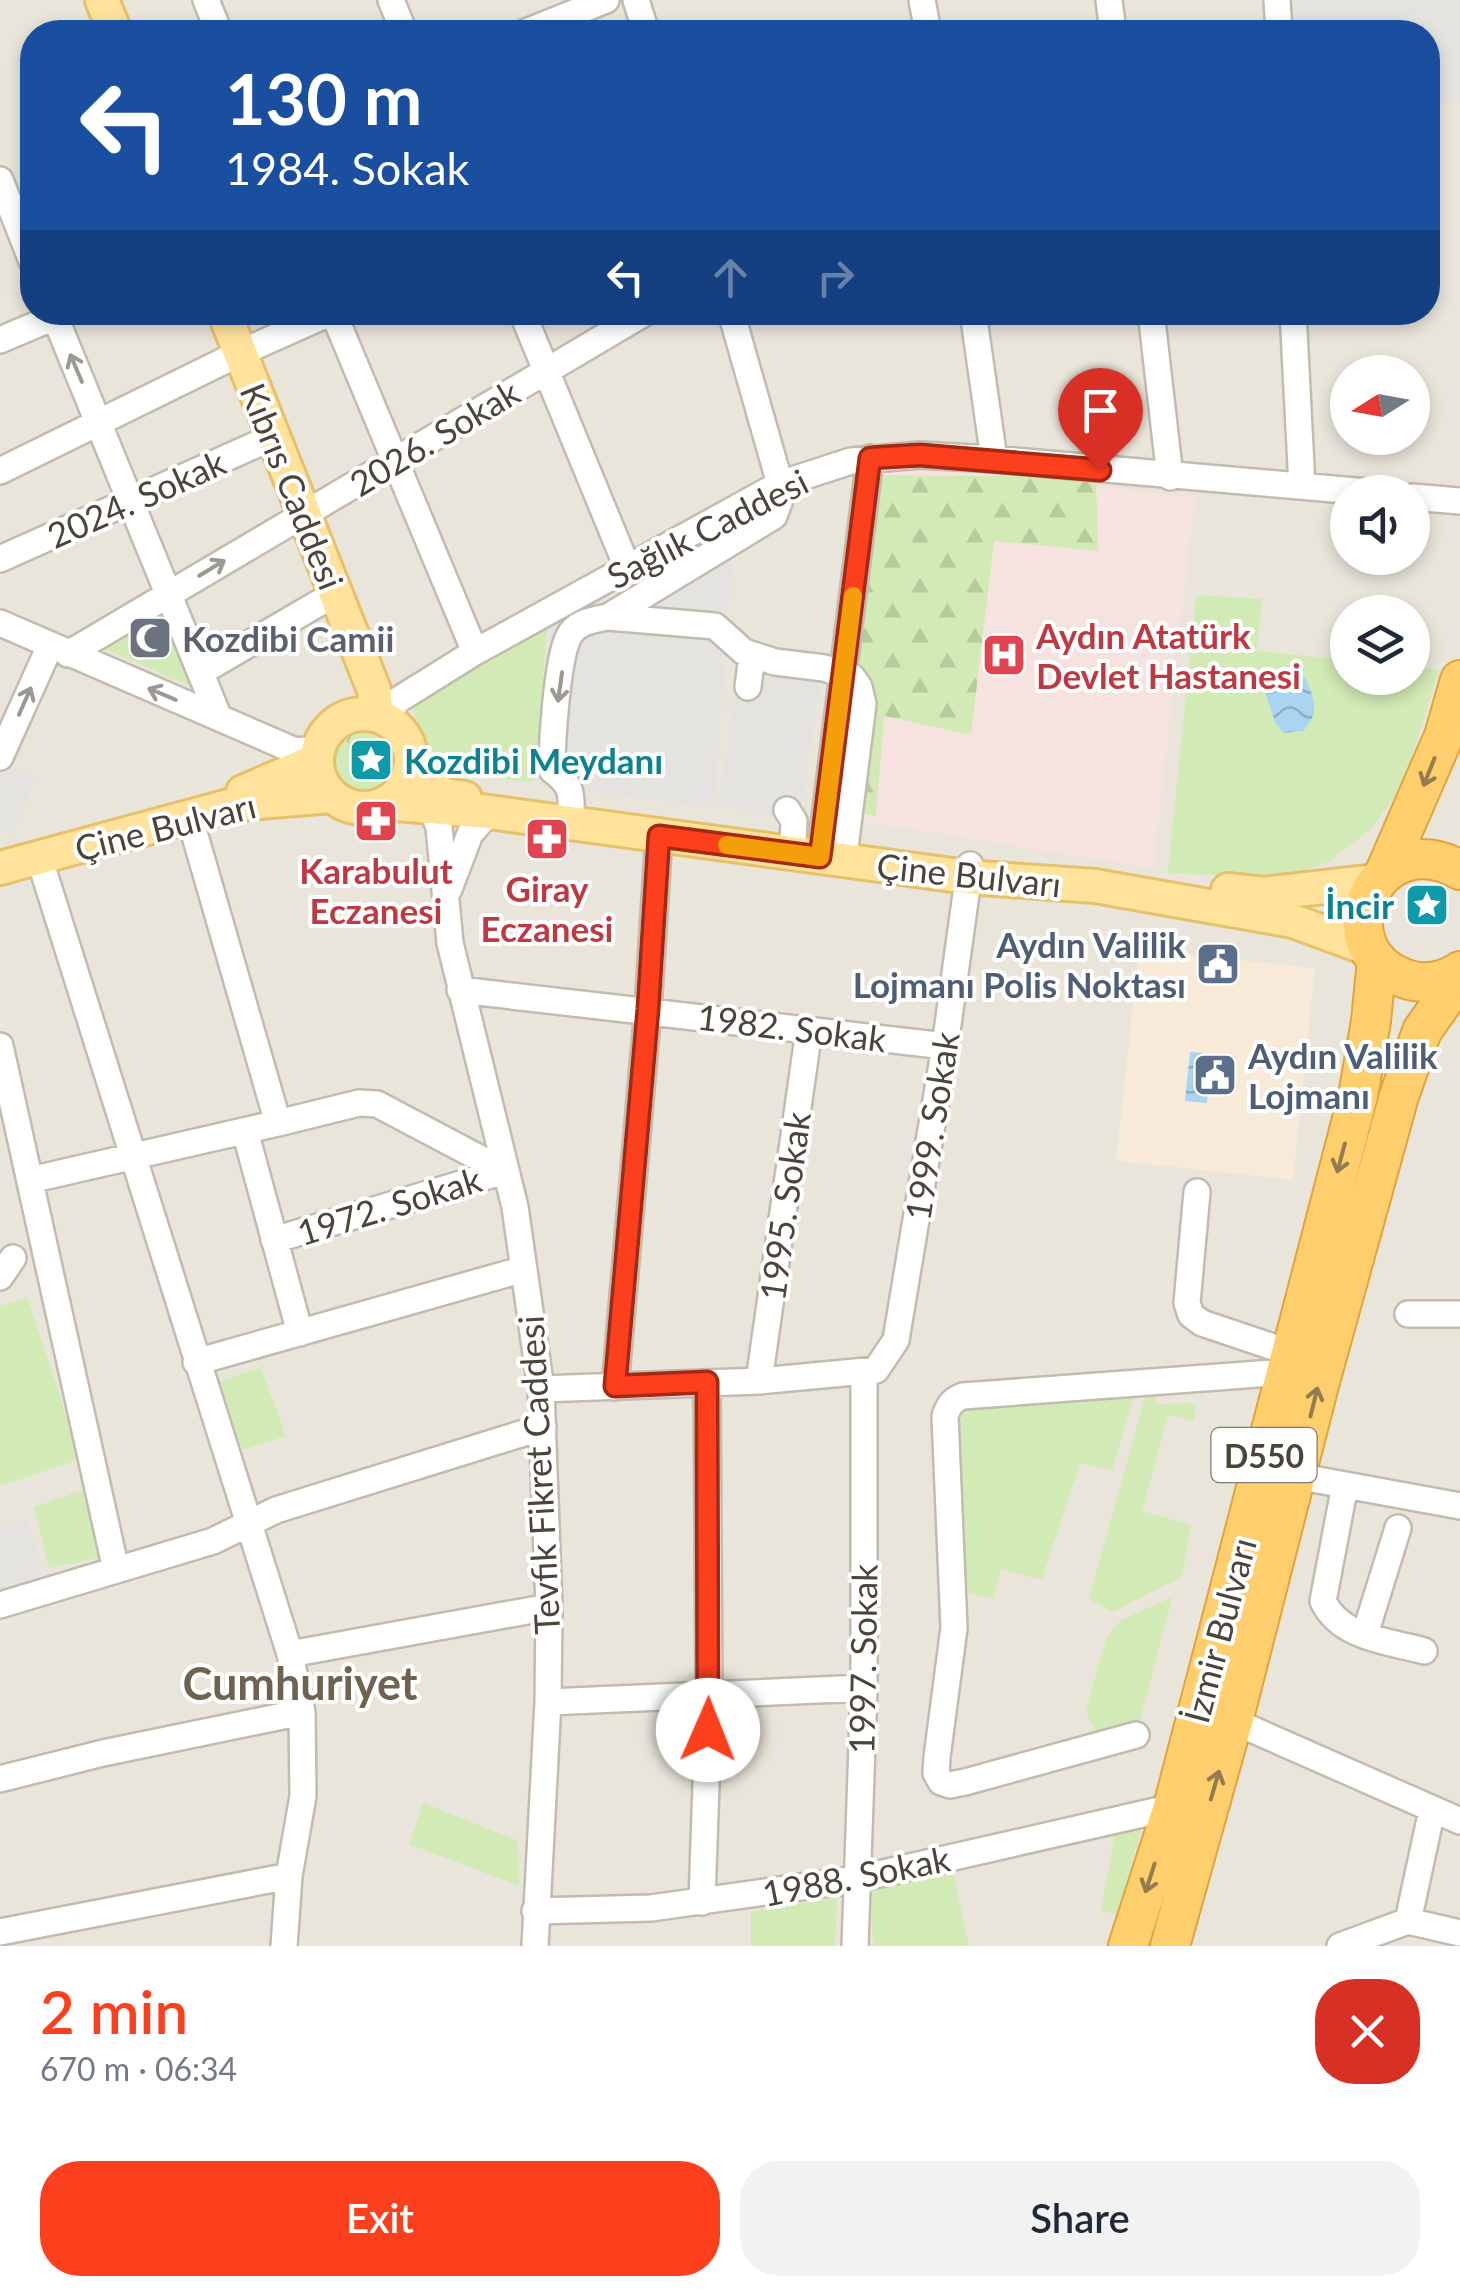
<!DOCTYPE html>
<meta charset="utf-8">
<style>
:root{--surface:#fff;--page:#f2f2f3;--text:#1f2937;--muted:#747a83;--accent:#fc3f1d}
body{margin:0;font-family:Lato,sans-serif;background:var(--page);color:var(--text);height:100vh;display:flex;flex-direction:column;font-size:38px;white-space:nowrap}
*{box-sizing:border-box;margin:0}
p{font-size:32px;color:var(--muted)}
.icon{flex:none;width:55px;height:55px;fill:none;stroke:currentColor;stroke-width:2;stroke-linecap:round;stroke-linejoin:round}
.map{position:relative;height:1946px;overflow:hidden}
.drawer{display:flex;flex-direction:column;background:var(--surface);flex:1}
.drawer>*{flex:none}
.hud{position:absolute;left:20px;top:20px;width:1420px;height:305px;border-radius:40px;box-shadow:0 5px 15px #0003;background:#1a4fa0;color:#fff;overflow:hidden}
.needle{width:65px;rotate:259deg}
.controls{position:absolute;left:1330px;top:355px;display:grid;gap:20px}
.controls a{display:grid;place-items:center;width:100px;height:100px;border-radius:50%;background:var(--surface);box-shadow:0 5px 15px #0003;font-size:50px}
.pin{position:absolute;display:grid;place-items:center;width:85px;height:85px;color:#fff;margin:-102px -42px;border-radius:50% 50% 50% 0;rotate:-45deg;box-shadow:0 0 10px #0007}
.pin .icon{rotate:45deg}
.me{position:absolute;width:110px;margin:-55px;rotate:1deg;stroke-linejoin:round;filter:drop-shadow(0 0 8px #0008)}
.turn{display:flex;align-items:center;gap:35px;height:210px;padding:0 40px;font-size:45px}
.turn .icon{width:130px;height:130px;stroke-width:2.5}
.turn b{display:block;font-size:70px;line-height:85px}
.lanes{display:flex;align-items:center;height:95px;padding:0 40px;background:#0003;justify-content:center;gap:50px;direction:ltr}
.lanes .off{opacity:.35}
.round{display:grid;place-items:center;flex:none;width:105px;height:105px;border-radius:40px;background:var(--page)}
.overview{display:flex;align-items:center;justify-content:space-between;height:170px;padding:0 40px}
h1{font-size:60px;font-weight:600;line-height:75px;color:var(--accent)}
.action{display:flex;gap:20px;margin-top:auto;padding:20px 40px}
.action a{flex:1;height:115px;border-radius:40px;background:var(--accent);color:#fff;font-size:40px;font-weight:600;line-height:115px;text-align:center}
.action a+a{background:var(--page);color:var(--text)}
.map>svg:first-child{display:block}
.residential{fill:#eae5da;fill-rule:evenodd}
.commercial{fill:#f7ead8}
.medical{fill:#f6e3e0}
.grass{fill:url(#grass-tufts)}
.forest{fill:url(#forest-firs)}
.park{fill:#d2eab5}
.parking{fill:#e5e3e0}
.water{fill:url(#water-waves)}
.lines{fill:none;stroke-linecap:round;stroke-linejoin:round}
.minor-casing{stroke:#c2bbae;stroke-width:30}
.major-casing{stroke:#e6c16a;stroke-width:38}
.highway-casing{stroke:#e0a43c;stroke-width:42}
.minor{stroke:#fff;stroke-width:25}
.major{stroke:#ffe39c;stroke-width:32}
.highway{stroke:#ffcf6e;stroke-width:38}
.oneway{stroke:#9c9892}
.oneway2{stroke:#937c4e}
.route-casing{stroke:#a42913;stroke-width:25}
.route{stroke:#fc3f1d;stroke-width:18}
.slow{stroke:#f59e0b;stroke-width:18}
.labels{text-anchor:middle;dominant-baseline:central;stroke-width:8;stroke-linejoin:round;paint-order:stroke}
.shield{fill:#fff;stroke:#817c74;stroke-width:2.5}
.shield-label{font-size:32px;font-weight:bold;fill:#4b4439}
.street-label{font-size:35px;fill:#4b4439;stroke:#fff}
.health-label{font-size:35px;font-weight:bold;fill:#be3a42;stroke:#fff}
.worship-label{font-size:35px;font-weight:bold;fill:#5b616d;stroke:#fff;text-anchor:start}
.culture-label{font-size:35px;font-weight:bold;fill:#0d838f;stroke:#fff;text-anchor:start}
.service-label{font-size:35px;font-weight:bold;fill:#4e5e75;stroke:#fff;text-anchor:end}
.district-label{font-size:45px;font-weight:bold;fill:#6e6250;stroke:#fff}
</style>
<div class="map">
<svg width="1460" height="1946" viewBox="0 0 1460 1946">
<defs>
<pattern id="grass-tufts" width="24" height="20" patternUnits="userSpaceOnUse" patternTransform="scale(2.5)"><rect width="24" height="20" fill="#d2eab5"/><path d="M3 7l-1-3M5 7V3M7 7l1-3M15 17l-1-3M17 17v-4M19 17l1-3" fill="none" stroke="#b6ca9c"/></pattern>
<pattern id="forest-firs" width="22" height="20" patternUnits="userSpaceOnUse" patternTransform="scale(2.5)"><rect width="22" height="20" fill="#d2eab5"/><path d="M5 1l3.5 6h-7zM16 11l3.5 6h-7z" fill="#b6ca9c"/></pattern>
<pattern id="water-waves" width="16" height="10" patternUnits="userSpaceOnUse" patternTransform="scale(2.5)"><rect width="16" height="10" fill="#a9d4f2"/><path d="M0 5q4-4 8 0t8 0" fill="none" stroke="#8caec5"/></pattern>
</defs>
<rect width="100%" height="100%" fill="#f6f3ec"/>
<path class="residential" d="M0,0H1460V1946H0ZM32,32H1428V312H32ZM1348,372H1412V438H1348ZM1348,492H1412V558H1348ZM1348,612H1412V678H1348Z"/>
<path class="commercial" d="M1139,949L1315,968L1293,1180L1116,1161Z"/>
<path class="medical" d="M856,470L981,472L1195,498L1153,868L810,813Z"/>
<path class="grass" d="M334 762a29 29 0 1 1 58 0a29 29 0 1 1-58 0Z"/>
<path class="forest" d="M870,475L1096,477L1098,551L994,541L971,735L884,716L876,817L827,805Z"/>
<path class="park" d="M1196,595L1262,599L1257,651L1347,660L1348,678H1412L1413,667L1439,670L1403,785L1370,830L1328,862L1279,878L1168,873Z
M165,600L191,686L92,644Z
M548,620L534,782C494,779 442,776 420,735C415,724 414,708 411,696Z
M27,1297L81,1459L0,1486V1306Z
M261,1368L286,1436L242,1450L220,1381Z
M1136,1389L1112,1470L1080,1463L1042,1580L1001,1569L993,1599L964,1591L960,1403Z
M1147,1390L1156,1394V1404L1196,1403L1194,1421L1168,1415L1142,1511L1191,1525L1182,1577L1113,1612L1089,1599Z
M86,1489L98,1558L49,1568L34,1507Z
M1172,1597L1139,1725L1104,1736L1094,1730L1086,1710L1106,1639L1121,1620Z
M423,1803L518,1841L519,1886L409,1844Z
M1117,1823L1143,1825L1117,1914L1101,1911Z
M951,1863L969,1946H873L871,1880Z
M837,1897L835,1946H751V1912Z"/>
<path class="parking" d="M1293,0H1460V101L1428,102V32H1295Z
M735,520L714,808L536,784L550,618Z
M740,666L821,679L799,820L718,806Z
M4,764L36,778L13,835L0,830V773Z
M27,1518L44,1575L0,1588V1527Z"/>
<path class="water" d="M1275,677L1305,678C1315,698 1320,713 1303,731L1283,733L1275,722L1264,689Z
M1190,1052L1212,1054L1207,1103L1185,1101Z"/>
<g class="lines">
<defs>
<path id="minor" d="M206,0L219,32
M391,0L404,32
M636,0L646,32
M922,0L928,32
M1109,0L1113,32
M1277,0L1279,32
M526,32L606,0
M0,180L32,261
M53,312L219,718
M333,312L475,652
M522,312L627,567
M973,312L994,459
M1151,312L1170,477
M1293,312L1302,486
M0,340L66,312
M0,471L240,353L332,312
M1412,497L1460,501
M0,559L273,437
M608,617L715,626L744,652L775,662L824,668L852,677L859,687L863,704L845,848
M0,623L293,750L318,751
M68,654L646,312
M201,672L336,593
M748,687L752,655
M383,719L398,700L475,652L780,484L851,461L920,455L994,459L1367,492
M0,757L50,646
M431,807L439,827L450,943L515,1207L541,1389L549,1607L548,1702L535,1946
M787,810L794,821L793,841
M571,811C572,790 569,783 552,770C552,741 557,662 568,638C575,622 593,620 608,617L774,516L781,497L780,484L731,312
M39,857L290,1654L302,1712L303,1796L289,1876L284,1946
M820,857L870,458
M449,889L470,834L489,812
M460,990L945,1046
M0,1046L116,1570
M278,1123L359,1103L377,1104L504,1171
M245,1131L300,1333
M30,1180L278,1123L189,815
M1197,1192L1187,1303L1191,1315L1202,1323L1291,1353
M274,1240L504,1171
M0,1277L13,1258
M1408,1314H1460
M196,1362L524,1269
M759,1381L809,1030
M615,1387L648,1009L659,835
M541,1389L759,1381L876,1370L896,1340L945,1046L970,865
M1296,1476L1460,1506
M1345,1485L1323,1601C1340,1638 1388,1641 1424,1651
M0,1605L213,1541L276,1510L543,1427
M1365,1634L1398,1528
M290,1654L549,1607
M548,1702L864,1688
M1233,1721L1460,1821
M1136,1735L965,1782L950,1785L941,1782L936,1773L937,1757L954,1628L945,1416C949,1405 952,1400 963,1396L1286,1372
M0,1779L103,1753L302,1712
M702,1902L709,1696L707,1383
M535,1911L651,1908L857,1879L1173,1807
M1408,1921L1432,1810
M0,1932L289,1876
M855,1946L864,1688V1372
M1340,1946L1408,1921L1460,1933"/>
<path id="major" d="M102,0L115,32
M224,312L374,690L377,716
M317 761a47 47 0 1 1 94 0a47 47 0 1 1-94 0Z
M410,769L444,795L465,798
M243,792L317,760
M385,803L489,812L967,877L1095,886L1293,921L1369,949
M0,868L236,804L332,796
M1228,890L1263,894L1377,881"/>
<path id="highway" d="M1460,870C1373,821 1320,953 1409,980C1426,985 1446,981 1460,971
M1385,872L1444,736L1460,680
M1128,1946L1173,1807L1358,1096L1371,1021L1377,960
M1170,1946L1233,1721L1319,1385L1399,1096L1422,1031L1460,977"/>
</defs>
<use href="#minor" class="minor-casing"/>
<use href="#major" class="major-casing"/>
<use href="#highway" class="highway-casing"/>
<use href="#minor" class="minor"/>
<use href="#major" class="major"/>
<use href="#highway" class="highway"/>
</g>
<defs><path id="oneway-shaft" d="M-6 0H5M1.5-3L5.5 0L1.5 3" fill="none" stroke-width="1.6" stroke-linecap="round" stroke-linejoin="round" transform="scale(2.5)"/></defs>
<g class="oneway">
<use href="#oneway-shaft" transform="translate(76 368) rotate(-113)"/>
<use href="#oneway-shaft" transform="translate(212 568) rotate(-31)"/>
<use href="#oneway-shaft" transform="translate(560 687) rotate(98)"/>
<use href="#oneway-shaft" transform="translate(162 694) rotate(-157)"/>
<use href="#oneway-shaft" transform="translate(25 701) rotate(-66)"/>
</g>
<g class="oneway2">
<use href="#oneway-shaft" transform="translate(1429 772) rotate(112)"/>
<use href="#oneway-shaft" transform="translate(1341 1158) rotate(105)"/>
<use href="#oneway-shaft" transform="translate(1314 1402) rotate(-76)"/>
<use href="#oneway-shaft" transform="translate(1215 1785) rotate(-74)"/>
<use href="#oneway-shaft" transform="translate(1150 1878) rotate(108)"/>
</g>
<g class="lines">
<defs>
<path id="route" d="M708,1730L707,1382L615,1386L648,1009L659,836L820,857L870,458L920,455L1100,470"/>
</defs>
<use href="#route" class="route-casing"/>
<use href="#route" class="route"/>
<path class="slow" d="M727,845L820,857L853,596"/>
</g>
<defs>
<symbol id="mosque-square" viewBox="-11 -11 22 22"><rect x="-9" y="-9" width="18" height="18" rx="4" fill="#6b7280" stroke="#fff"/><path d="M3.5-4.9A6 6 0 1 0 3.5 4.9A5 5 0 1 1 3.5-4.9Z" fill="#fff"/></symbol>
<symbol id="hospital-square" viewBox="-11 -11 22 22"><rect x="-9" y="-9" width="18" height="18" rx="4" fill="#e0444e" stroke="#fff"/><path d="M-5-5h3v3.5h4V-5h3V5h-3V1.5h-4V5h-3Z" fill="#fff"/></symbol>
<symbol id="sight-square" viewBox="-11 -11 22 22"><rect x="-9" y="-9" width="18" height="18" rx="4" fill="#0f9aa8" stroke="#fff"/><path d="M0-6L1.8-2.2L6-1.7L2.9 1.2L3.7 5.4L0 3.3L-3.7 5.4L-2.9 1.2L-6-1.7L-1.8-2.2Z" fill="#fff"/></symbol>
<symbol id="pharmacy-square" viewBox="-11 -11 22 22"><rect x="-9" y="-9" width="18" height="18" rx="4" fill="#e0444e" stroke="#fff"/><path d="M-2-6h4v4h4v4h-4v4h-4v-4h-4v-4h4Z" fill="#fff"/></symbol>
<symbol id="civic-square" viewBox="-11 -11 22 22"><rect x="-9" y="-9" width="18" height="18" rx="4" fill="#5c6f8a" stroke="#fff"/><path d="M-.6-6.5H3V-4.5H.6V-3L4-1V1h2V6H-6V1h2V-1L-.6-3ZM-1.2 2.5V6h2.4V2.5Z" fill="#fff"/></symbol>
</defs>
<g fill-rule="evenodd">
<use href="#mosque-square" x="125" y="613" width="50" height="50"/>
<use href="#hospital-square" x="979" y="630" width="50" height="50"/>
<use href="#sight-square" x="346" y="735" width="50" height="50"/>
<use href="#pharmacy-square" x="351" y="796" width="50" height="50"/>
<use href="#pharmacy-square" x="522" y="814" width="50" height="50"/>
<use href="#sight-square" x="1402" y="880" width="50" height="50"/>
<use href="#civic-square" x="1193" y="939" width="50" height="50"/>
<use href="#civic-square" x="1190" y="1050" width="50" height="50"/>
</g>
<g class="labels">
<rect class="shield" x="1211.5" y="1428" width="105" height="54" rx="8"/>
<g class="shield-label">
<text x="1264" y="1455">D550</text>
</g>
<g class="street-label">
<text transform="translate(434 437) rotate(-31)">2026. Sokak</text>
<text transform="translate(293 486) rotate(68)">Kıbrıs Caddesi</text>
<text transform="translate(136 498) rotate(-24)">2024. Sokak</text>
<text transform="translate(707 528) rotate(-27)">Sağlık Caddesi</text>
<text transform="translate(165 826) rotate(-14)">Çine Bulvarı</text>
<text transform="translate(969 874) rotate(6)">Çine Bulvarı</text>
<text transform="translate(792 1027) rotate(7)">1982. Sokak</text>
<text transform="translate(931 1126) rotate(-81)">1999. Sokak</text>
<text transform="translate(389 1205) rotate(-17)">1972. Sokak</text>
<text transform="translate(784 1206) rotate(-82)">1995. Sokak</text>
<text transform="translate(538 1475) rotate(-93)">Tevfik Fikret Caddesi</text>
<text transform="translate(1219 1630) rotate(-75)">İzmir Bulvarı</text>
<text transform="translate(862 1659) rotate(-89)">1997. Sokak</text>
<text transform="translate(856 1875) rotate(-11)">1988. Sokak</text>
</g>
<g class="health-label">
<text x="1036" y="635" text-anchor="start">Aydın Atatürk<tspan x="1036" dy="40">Devlet Hastanesi</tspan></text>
<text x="376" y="870">Karabulut<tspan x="376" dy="40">Eczanesi</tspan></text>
<text x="547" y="888">Giray<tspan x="547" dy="40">Eczanesi</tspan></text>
</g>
<g class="worship-label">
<text x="182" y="638">Kozdibi Camii</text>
</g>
<g class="culture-label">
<text x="404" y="760">Kozdibi Meydanı</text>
<text x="1394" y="905" text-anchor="end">İncir</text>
</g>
<g class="service-label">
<text x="1186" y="944">Aydın Valilik<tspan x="1186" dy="40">Lojmanı Polis Noktası</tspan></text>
<text x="1248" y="1055" text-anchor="start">Aydın Valilik<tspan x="1248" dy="40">Lojmanı</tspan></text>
</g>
<g class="district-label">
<text x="300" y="1683">Cumhuriyet</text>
</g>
</g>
</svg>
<div class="controls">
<a><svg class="needle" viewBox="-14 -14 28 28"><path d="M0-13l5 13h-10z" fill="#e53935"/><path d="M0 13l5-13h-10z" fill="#747a83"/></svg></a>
<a><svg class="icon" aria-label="sound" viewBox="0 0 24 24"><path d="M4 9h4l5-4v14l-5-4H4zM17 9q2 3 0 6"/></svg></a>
<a><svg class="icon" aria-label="layers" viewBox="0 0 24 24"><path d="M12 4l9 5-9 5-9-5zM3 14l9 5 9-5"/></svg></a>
</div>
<div class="pin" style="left:1100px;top:470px;background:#d93025"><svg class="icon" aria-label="arrive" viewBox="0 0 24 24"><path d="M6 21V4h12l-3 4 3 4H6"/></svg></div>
<svg class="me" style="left:708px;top:1730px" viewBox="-20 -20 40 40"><circle r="19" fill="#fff"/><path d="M0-13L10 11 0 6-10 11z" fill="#fc3f1d"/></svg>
<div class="hud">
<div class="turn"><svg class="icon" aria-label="left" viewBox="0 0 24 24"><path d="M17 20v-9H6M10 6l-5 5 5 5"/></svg><div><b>130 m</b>1984. Sokak</div></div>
<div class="lanes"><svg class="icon" aria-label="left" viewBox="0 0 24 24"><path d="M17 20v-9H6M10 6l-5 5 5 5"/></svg><svg class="icon off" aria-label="ahead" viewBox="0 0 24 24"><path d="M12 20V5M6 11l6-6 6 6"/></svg><svg class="icon off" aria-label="right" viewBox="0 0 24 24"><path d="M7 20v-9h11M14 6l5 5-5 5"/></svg></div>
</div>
</div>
<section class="drawer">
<div class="overview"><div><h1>2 min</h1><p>670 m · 06:34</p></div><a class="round" style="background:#d93025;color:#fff"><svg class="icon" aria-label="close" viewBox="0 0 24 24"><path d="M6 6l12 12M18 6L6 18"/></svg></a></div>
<div class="action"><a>Exit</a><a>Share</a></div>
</section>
